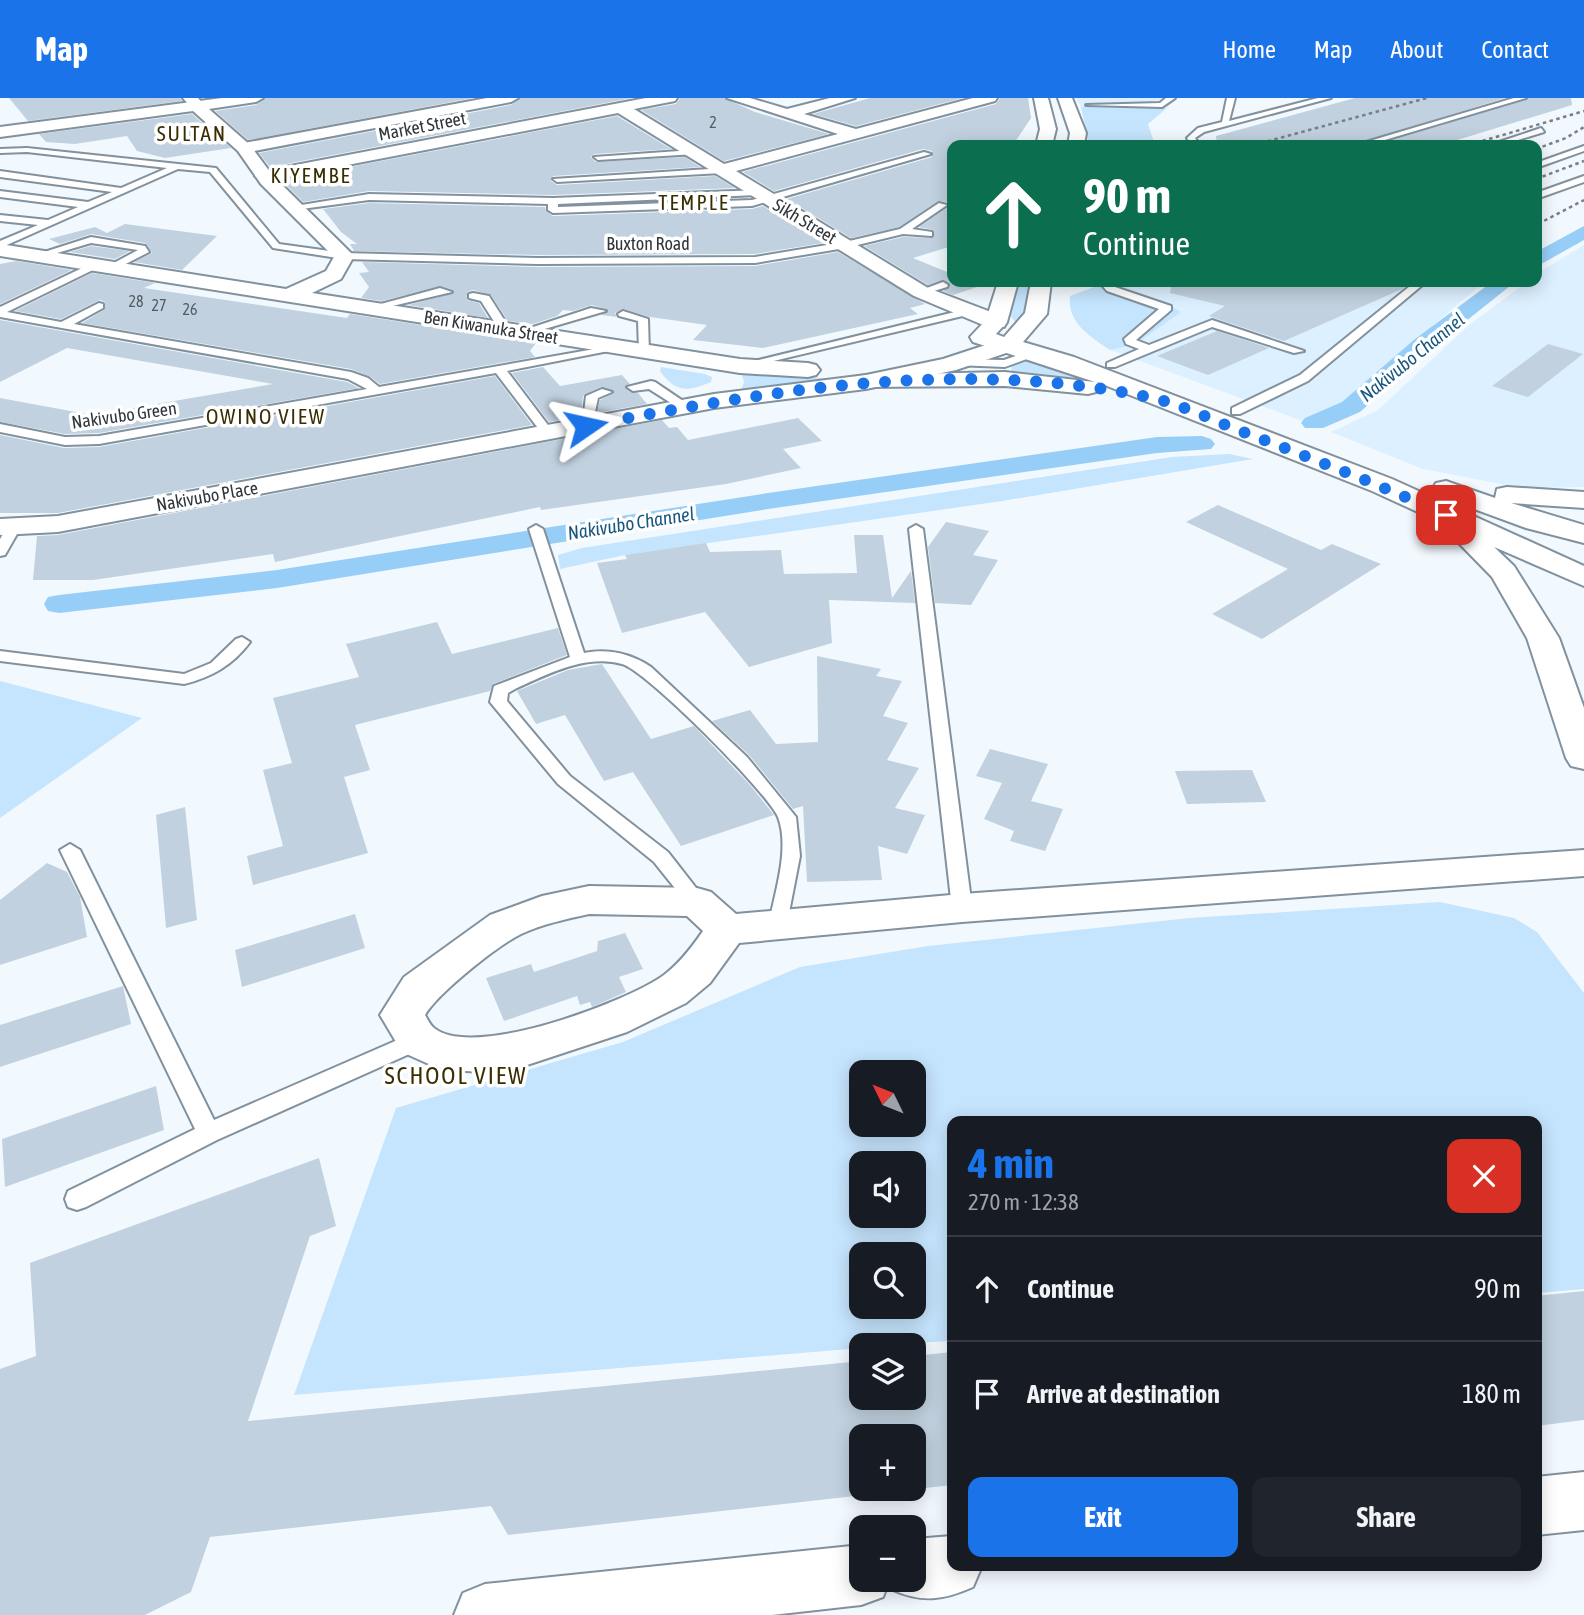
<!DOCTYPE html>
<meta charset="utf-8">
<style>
:root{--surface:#171b24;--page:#20242c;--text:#f1f3f6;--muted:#9ea1a6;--line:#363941;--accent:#1a73e8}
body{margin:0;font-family:"Asap Condensed",sans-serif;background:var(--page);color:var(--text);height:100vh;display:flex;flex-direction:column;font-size:26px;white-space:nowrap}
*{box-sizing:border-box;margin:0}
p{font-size:23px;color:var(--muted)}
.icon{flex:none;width:38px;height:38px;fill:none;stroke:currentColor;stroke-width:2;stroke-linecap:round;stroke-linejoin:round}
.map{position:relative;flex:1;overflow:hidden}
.details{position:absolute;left:947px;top:1018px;width:595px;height:455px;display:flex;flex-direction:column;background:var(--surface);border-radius:14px;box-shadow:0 4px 18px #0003}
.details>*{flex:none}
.top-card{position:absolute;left:947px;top:42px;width:595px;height:147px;border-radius:14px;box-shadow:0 4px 18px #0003;background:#0b6e4f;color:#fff;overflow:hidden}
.needle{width:46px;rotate:313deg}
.controls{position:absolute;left:849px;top:962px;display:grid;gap:14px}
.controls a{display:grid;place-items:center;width:77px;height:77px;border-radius:14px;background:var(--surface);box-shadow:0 4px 18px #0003;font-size:35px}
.pin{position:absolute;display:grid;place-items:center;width:60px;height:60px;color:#fff;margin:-30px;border-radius:14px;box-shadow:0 4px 10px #0006}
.me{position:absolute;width:77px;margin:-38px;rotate:79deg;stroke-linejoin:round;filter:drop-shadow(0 0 5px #0008)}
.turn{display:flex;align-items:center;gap:24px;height:147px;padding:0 21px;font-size:32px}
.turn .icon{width:91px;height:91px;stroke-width:2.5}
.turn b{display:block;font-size:49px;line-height:60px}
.round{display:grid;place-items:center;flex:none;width:74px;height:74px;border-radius:14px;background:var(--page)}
.head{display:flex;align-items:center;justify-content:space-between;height:119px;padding:0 21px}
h1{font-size:42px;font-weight:700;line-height:52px;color:var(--accent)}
.primary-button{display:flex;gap:14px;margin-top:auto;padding:14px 21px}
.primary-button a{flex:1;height:80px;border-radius:14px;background:var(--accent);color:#fff;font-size:28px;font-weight:700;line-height:80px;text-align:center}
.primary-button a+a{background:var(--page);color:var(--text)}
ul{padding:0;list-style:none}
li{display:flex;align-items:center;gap:21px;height:105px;padding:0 21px;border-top:2px solid var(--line)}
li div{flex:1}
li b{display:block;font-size:26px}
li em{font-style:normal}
header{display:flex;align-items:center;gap:42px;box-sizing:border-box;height:98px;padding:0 35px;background:var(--accent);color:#fff}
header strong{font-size:33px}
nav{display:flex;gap:38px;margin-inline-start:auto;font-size:24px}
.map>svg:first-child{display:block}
.built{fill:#ddf0ff}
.green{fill:#c5e4fd;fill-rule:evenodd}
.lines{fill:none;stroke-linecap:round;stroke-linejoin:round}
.canal{fill:#97cef8;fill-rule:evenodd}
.building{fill:#c1d1df;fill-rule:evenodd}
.service-casing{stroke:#81919d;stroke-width:4}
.minor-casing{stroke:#81919d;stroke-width:4}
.tertiary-casing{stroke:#81919d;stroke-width:4}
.secondary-casing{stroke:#81919d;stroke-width:4}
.primary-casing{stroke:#81919d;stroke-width:4}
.service{fill:#fff;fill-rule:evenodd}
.minor{fill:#fff;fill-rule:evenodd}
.tertiary{fill:#fff;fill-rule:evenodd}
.secondary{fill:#fff;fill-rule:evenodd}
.primary{fill:#fff;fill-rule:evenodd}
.rail{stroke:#797f84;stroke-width:2.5;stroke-dasharray:3.5 3.5;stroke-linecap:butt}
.route{stroke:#1a73e8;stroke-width:12;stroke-dasharray:0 21.6}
.labels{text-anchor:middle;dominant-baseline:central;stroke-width:7;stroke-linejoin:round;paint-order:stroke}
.far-number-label{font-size:16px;fill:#545d64}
.far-street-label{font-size:18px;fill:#30363b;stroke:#fff}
.far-water-label{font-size:19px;font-style:italic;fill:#1a577f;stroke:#fff}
.far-quarter-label{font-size:21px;letter-spacing:2px;fill:#392d02;stroke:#fff}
.quarter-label{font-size:24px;letter-spacing:2px;fill:#392d02;stroke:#fff}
</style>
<header>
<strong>Map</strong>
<nav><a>Home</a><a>Map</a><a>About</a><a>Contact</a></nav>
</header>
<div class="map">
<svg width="1584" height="1517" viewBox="0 0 1584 1517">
<rect width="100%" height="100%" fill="#f2f9fe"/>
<path class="built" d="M1076,0H1178L1167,10L1081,9Z
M1584,147V389L1522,390L1423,371L1331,334L1378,312L1469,227L1527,184H1536L1537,177L1543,172Z
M1108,184H1484L1342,305L1305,324L1110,252L1136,246L1180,214L1105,185Z"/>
<path class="green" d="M1081,9L1167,10L1148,26L1155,47H1089Z
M1017,184H1032L1023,217L1016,225L1009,216Z
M1105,185L1163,203L1181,214L1136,246L1110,252C1090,238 1067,225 1070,198Z
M1035,258L1100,283L1012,275L1011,267Z
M661,269L705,276L712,279L711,284C687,294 676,295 660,273Z
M741,274L834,281L740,296L744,284Z
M1229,356L1253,361L1002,403L625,457L560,471L558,457L582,450L1172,359Z
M0,583L142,620L0,720Z
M1440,804L1514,820L1537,834L1584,895V1191L1537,1195L1536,1024H952V1243L861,1248V1250L294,1297L396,1010L623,944L800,869L928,848L1190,820ZM861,975H914V1027H861ZM861,1066H914V1118H861ZM861,1157H914V1209H861Z"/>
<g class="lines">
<path class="canal" d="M1584,128V142L1536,169V154Z
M1492,184H1515L1431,251L1360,314L1323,330H1305L1301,325L1305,320L1342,304L1415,241Z
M1202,338L1211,341L1215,346L1211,351L1157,355L768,411L277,490L59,515L48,513L44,506L48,499L59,497L277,472L768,395L1157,339Z"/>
</g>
<path class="building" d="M9,0H180L182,3L28,23Z
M265,0H473L248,42L215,13L256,7Z
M520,0H632L270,69L259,55L511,7Z
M680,0H724L755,14L829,36L724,63L641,12L676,6Z
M870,0H963L856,28L813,16Z
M1000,0H1028L1031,20L1015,44L1006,47H952V148L913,160L952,176V184H970L980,188L953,197L943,193L950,188L944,182L928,187L864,148L903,139L934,140V132L919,129L948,109V104L938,103L899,129L851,140L787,101L932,59V53L923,51L774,93L743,74L996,6Z
M1355,0H1505L1353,47H1217L1216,38Z
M1529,0H1571L1572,7L1441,47H1376Z
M192,16L231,50L165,60L137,53L127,38L75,46L46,44L39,36Z
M617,18L671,51L594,56L591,59L596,64L685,59L700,69L553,78L551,83L557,87L715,78L735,90L553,97L369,93L303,104L281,82Z
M369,105L545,109L547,114L553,118L752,111L763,108L823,145L755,156L537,157L354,153L350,146H357L341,134L323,111Z
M125,126L217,138L182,172L134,164L152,155L145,145L91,136L60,146L49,141L95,129L107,135Z
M91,148L130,153L115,161L70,154Z
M838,154L925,206L910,210L918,216L763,250L693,242L707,227L650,219L624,211L615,215L617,219L601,217L608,212L592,207L573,213L563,212L557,218L533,226L508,223L491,197L473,192L467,194V202L479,205L488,220L408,207L454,195L453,192L441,188L382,203L361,200L369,189L359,175L369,174L362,164L537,169L755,168Z
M16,163L72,172L0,206V166Z
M92,175L155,185L144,190L347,220L350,216L536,245L530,253L535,259L380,286L369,278L351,271L82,225L104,212L105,204L100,202L61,221L15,213Z
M1172,184H1411L1402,191L1284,243L1209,218L1225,208L1170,195Z
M0,222L347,284L359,290L99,335L65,336L0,324V300L92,317L273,286L67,250L0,284Z
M1217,233L1269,250L1208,277L1157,258Z
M1548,246L1583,256L1528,299L1492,288Z
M543,269L560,288L622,277L630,286L625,288L626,291L638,295L647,306L597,315L600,302L614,295L601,289L583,298L581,318L549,324L512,275Z
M495,278L532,327L58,415H0V337L64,350L99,349Z
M798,320L822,343L783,351L801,370L726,386L541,412L540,409L275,464L273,456L93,482H33L37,438L58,437L662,322L669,330L677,329L688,342Z
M1218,407L1321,452L1332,446L1381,466L1262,541L1212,516L1288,471L1186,424Z
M946,424L989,433L973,457L998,462L971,507L935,505L928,449Z
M854,437H883L892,500L911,473L915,505L829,502L832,545L749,569L705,514L622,535L597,465L627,461L625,457L706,445L710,454L781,452L784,476L857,475Z
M437,524L452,556L558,530L567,557L493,586L490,593L355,627L370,672L344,679L368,755L253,787L247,758L283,748L263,672L292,665L273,600L359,579L346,546Z
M817,558L881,571L876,578L902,583L883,618L908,625L887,662L919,670L895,710L925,717L907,756L878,748L882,782L807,784L803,708L793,711L749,657L712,623L750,612L776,646L818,644Z
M602,566L651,641L694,628L750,687L774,717L681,748L633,674L604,683L565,617L536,626L517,593L568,572Z
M990,651L1048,666L1031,703L1063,711L1045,753L1010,743L1014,733L984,721L1002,685L976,678Z
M1252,672L1266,704L1187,706L1175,673Z
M185,709L197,822L166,830L156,717Z
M47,765L67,774L80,799L87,839L0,867V802Z
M355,816L365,850L242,889L235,852Z
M625,835L643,871L619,879L626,894L592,909L590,904L580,907L577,898L504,923L486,880L531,866L534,874L597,853L598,843Z
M123,888L131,926L0,969V927Z
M156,988L164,1032L5,1089L2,1041Z
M319,1060L336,1128L310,1138L248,1323L861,1263V1300H914V1258L952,1254V1387L508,1437L491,1408L210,1439L191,1494L145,1517H0V1271L36,1258L30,1165ZM861,1339H914V1391H861Z
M1584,1193V1322L1536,1328V1198Z"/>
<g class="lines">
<defs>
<path id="service" d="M1166,0H1175L1162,9L1086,7L1160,5Z
M1227,0H1235L1229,23L1318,0H1331L1204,34L1195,40L1200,47H1192L1187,40L1198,30L1222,24Z
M1514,0H1526L1368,47H1356Z
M1541,30L1544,34L1502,47H1490Z
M1584,48V53L1536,70V65Z
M27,50L216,70L279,146L344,155L537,160L755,159L845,144L900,131L939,105L947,107L912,131L932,134V138L903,136L845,150L755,165L537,166L344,161L273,150L210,74L178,71L0,150V143L38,127L0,123V117L48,122L78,109L0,99V93L88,104L112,94L0,79V73L121,90L167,70L27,54L0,55V51Z
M693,52L696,56L598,62L594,59Z
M924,54L931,56L752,108L553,115L548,112V106L369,102L294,112L289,109L369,96L553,100L760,92L757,97L558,106V109L752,102Z
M725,70L722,75L557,84L553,81Z
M1584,78V84L1536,101V95Z
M91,139L145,148L149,154L114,172L110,171V167L138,152L91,145L37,161L32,158Z
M97,163L102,166L101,168L7,214L61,224L99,205L103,206V210L74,226L351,274L368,280L379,289L623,246L629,249L507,273L554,335L548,339L544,338L496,275L99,346L65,347L0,334V326L65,339L99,338L367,291L348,281L0,219V209Z
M943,184L948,187L947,189L921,197L916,194Z
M1099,184H1110L1115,189L1171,208V212L1136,242L1149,247L1212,222L1304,253L1294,255L1212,229L1115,269H1107V265L1139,251L1126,246L1124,241L1159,211L1107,193Z
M1415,184H1426L1308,283L1240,316H1232V310L1300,277Z
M440,190L452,194L371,213L366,210Z
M473,195L489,198L510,231L508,233H500L481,203L469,200V196Z
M591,210L606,213L524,237L518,234Z
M967,211L972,214L971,216L740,271L734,268Z
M623,213L648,221L649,255L639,253L638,223L619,218L618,216Z
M1036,251L1040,252V256L1005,269L955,267L949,264L955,261L1004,262Z
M651,283L655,284L692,309L682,312L649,291L633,293L627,289Z
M602,291L612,294L598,300L592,328L582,331L586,298Z
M14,425L21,429L5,457L0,458V441L9,426Z
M536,427L543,431L584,555C608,550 632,556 651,569L747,659L796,719L800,758L786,830H772L769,825C775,794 790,750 778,719C767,694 646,572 622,566C586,556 548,576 515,591L508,595L507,603L570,678L668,754L707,804L697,811L690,809L654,764L558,686L490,604L494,588L570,559L529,431Z
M916,427L923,431L972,810L962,817L952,810L909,431Z
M242,539L250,544C233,567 212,579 184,586L0,563V553L184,576L211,565L236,541Z
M70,746L80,752L214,1022L409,937L417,934L425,937L428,943L425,949L217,1042L86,1109L77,1112L68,1109L65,1101L68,1093L195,1031L60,752Z"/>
<path id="minor" d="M183,0H198L206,9L198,14L193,12Z
M487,0H518L511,4L244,55L236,50L244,45Z
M646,0H677L675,3L634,11L724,66L838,36L727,0H750L787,11L830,0H855L804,16L856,31L973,0H997L995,3L736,73L928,190L1004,219L1007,224L1004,229H988L914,198L618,15L264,83L255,78L264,73Z
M1584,752V778L962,824L739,845L710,885L686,905L627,934L527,967L484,974L447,972L431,967L402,954L380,917L404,879L490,817L542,798L589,788L697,790L711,794L736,816L962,796ZM589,816L687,818L703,833C692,849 680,865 664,877C627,904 473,962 434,930C430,927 427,920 425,917C438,895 497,848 521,836C543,826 566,821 589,816Z"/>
<path id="tertiary" d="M1584,1374V1432L1536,1437V1379Z
M952,1438V1468H982L973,1489C944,1502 922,1505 893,1492L889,1483L883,1499L861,1507L772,1517H454L463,1495L485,1486L861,1447V1482H914V1441Z"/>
<path id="secondary" d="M222,0H263L256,4L209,11L250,47L273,78L354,158L341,181L312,195L740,261L808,265L816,267L820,272L816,277L808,279L740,275L0,158V146L286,191L326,173L334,159L261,86L238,53L193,13L0,39V29Z
M1010,239L1021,246L1018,251L956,272L866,291L714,310L58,434L0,437V421L58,418L714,296L866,277L943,261Z"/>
<path id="primary" d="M1034,0H1048L1056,31L1052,47H1036L1040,31Z
M1058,0H1072L1086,35L1084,47H1068L1070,35Z
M998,184H1018L1007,224L996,236L1004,239L1025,215L1031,184H1051L1047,216L1023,244L1074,259L1392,381L1584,468V488L1494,449L1514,468L1559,540L1584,610V671L1571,668L1566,660L1527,540L1492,479L1451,437L1455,431L1372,393L1097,284L1100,289L1096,294L1088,296L1005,288L858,289L854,284L858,279L866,277L1005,274L1095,284L973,244L970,239L986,222Z
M1446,383L1495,400L1497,391L1507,389L1584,394V410L1511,405L1584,427V445L1526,430L1436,397L1432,391L1436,385Z"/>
</defs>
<use href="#service" class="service-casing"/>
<use href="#minor" class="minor-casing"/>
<use href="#tertiary" class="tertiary-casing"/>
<use href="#secondary" class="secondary-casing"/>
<use href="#primary" class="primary-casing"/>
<use href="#service" class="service"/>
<use href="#minor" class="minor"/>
<use href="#tertiary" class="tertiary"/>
<use href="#secondary" class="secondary"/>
<use href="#primary" class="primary"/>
<path class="rail" d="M1254,47L1427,0
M1469,47L1584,13
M1536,51L1566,40L1584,29
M1536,81L1584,63
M1538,126L1584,102"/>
</g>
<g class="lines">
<path class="route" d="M586,328C774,292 963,259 1152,300C1184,307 1216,324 1246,335C1313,361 1380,387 1446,417"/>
</g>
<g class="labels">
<g class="far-number-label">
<text x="713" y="24">2</text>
<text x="136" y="203">28</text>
<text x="159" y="207">27</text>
<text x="190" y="211">26</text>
</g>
<g class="far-street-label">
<text transform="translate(422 28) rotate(-11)">Market Street</text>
<text transform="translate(805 123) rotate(31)">Sikh Street</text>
<text x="648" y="145">Buxton Road</text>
<text transform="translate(491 229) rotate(9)">Ben Kiwanuka Street</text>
<text transform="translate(124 317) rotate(-8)">Nakivubo Green</text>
<text transform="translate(207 398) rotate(-10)">Nakivubo Place</text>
</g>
<g class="far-water-label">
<text transform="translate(1412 259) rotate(-39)">Nakivubo Channel</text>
<text transform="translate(631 425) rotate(-9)">Nakivubo Channel</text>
</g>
<g class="far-quarter-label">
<text x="192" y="35">SULTAN</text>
<text x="311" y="77">KIYEMBE</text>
<text x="694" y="104">TEMPLE</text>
<text x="266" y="318">OWINO VIEW</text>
</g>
<g class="quarter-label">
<text x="456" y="977">SCHOOL VIEW</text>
</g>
</g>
</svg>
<div class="controls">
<a><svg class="needle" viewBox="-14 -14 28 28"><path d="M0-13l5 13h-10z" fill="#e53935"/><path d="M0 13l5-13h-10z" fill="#9ea1a6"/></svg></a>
<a><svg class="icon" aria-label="sound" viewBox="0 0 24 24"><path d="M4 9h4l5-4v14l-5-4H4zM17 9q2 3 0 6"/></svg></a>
<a><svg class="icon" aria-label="search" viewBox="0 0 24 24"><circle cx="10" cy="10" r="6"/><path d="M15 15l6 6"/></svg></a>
<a><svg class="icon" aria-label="layers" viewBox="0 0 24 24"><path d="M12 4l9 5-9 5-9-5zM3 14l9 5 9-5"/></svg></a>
<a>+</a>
<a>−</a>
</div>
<div class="pin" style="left:1446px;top:417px;background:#d93025"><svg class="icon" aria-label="arrive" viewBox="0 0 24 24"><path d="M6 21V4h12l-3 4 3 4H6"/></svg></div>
<svg class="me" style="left:586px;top:328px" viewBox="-20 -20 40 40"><path d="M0-17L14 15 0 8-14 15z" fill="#1a73e8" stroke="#fff" stroke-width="4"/></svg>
<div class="top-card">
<div class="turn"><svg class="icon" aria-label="ahead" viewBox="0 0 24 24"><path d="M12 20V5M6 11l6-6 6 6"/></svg><div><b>90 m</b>Continue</div></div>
</div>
<section class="details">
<div class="head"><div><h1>4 min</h1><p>270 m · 12:38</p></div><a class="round" style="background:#d93025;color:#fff"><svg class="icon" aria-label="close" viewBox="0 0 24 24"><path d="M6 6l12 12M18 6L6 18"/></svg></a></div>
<ul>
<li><svg class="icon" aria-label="ahead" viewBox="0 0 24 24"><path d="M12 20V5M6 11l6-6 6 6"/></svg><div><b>Continue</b></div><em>90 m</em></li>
<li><svg class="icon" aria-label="arrive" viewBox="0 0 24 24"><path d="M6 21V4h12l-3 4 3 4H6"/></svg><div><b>Arrive at destination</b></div><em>180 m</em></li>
</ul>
<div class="primary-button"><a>Exit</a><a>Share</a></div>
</section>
</div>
